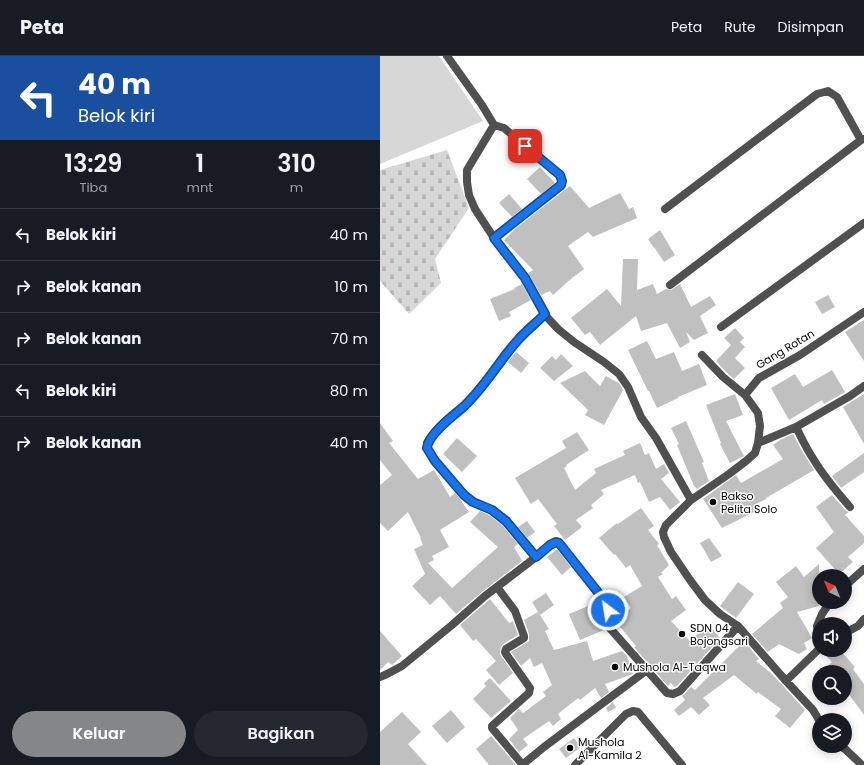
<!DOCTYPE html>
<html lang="id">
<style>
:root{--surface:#171b24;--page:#242831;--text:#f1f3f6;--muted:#9ea1a6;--line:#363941;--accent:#858687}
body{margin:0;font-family:Poppins,sans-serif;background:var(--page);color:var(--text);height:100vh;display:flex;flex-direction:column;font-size:15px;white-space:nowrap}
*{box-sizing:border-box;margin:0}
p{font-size:13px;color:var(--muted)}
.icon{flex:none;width:22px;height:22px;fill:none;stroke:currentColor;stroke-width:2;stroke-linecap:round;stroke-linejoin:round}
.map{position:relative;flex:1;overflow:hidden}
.panel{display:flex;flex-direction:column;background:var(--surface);width:380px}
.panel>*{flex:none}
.guide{background:#1a4fa0;color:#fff;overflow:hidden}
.needle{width:26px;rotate:316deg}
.tools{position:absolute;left:432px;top:513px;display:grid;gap:8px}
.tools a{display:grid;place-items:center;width:40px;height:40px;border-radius:50%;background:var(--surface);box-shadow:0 2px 10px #0003;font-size:20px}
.pin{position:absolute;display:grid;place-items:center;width:34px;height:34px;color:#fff;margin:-17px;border-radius:8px;box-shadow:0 2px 6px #0006}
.me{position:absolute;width:44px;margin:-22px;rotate:329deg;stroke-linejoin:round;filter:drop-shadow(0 0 3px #0008)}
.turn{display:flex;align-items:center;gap:14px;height:84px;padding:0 12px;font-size:18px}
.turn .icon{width:52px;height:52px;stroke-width:2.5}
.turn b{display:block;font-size:28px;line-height:34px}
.eta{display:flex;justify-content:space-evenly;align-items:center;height:68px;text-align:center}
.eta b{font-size:24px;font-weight:600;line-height:28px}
.primary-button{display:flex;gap:8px;margin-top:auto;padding:8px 12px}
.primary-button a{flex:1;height:46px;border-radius:24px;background:var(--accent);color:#fff;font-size:16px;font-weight:600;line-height:46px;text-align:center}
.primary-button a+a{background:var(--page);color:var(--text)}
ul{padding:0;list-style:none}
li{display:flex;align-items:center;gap:12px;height:52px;padding:0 12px;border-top:1px solid var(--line)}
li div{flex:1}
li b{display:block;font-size:15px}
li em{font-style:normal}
header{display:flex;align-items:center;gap:24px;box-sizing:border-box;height:56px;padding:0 20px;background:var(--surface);border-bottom:1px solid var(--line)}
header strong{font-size:19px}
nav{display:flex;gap:22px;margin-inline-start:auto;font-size:14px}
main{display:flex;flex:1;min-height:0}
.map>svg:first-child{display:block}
.cemetery{fill:url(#cemetery-stones)}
.park{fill:#d7d7d7}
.building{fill:#c0c0c0}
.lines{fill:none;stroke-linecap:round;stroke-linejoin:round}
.minor{stroke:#505050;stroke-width:8}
.route-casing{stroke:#114b97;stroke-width:10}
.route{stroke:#1a73e8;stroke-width:7}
.poi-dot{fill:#000;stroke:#fff;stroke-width:1.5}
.labels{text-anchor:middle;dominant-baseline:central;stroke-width:3;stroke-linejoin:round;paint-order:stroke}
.street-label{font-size:11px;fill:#000;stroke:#fff}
.poi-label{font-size:11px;fill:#000;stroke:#fff;text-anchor:start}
</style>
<header>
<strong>Peta</strong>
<nav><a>Peta</a><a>Rute</a><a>Disimpan</a></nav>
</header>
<main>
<section class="panel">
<div class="guide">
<div class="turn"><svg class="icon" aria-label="left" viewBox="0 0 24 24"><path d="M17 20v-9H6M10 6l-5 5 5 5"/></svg><div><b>40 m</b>Belok kiri</div></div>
</div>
<div class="eta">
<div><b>13:29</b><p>Tiba</p></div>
<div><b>1</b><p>mnt</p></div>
<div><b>310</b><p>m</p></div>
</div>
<ul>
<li><svg class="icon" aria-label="left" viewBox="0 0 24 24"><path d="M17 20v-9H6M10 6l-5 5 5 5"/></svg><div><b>Belok kiri</b></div><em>40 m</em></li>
<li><svg class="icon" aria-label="right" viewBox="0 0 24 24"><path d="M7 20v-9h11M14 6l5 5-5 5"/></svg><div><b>Belok kanan</b></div><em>10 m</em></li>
<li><svg class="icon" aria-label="right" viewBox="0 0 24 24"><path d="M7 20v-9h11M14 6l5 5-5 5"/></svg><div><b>Belok kanan</b></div><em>70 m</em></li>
<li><svg class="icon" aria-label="left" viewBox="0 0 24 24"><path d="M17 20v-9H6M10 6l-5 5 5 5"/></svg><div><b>Belok kiri</b></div><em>80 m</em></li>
<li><svg class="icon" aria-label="right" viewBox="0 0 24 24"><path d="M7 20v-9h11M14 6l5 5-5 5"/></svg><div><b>Belok kanan</b></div><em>40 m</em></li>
</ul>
<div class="primary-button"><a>Keluar</a><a>Bagikan</a></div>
</section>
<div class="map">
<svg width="484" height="709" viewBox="0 0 484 709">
<defs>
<pattern id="cemetery-stones" width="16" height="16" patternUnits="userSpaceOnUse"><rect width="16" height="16" fill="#d7d7d7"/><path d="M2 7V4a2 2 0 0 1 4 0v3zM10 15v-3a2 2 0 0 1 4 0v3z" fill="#b7b7b7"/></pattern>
</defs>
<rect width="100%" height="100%" fill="#fff"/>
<path class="cemetery" d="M67,94L89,152L55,203L61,227L29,258L0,225V114Z"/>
<path class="park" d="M0,0H59L103,65L0,108Z"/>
<path class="building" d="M160,111L175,127L161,138L147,123Z
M190,130L209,152L240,137L249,153L253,151L257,162L213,181L208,176L188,190L204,213L192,222L173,239L170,235L161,239L148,217L153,214L124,184L136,172Z
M129,138L142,153L132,161L119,147Z
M280,174L295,199L284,206L274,191V192L268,183Z
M243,203H258L257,234L273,228L277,238L286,233L291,234L300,228L311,251L330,240L336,249L320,260L328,277L314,284L306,276L310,286L300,292L287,267L261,275L256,260L220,289L210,276L205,279L191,262L227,233L241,250Z
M142,228L151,244L129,256L131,260L119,265L110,243L135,233L134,232Z
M448,239L455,251L442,258L435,246Z
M484,264V305L465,276Z
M355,272L364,282L360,286L365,291L355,302L365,312L354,323L347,317L336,305L351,289L344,282Z
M267,285L276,303L294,296L302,315L319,308L327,329L298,341V342L277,352L269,335H268L248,294Z
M136,296L149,307L141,317L128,306Z
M181,298L193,310L174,325L160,312L172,300L176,304Z
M452,314L465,336L444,348L442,344L409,364L391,332L415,318L423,331Z
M205,315L220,330L226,320L239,327L243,334L224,369L205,359L208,354L180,327Z
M355,338L363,359L346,365L364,400L350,407L340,388L341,387L326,349Z
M484,338V388L463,351Z
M306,365L324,406L322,407L329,425L317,433L314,430L297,389L299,388L291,372Z
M0,367L13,385L9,387L38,423L54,414L70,441L75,437L80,443L89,456L60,474L69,491L52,500L54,504L48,507L72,532L118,491L90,466L100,455L109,459L122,469L138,488L134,491L142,505L102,536L76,558L60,540L50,549L32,530L45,518L34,493L43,489L40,482H41L28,456L8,475L0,467V429L12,419L0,404Z
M197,376L209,394L186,409L187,410L184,412L195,434L216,417L214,413L245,399L243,395L260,387L265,399L269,397L276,413L284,408L289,417L281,423L300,446L290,454L280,441L269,446L260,426L258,427L255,419L221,434L224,438L211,449L213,452L196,464L202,471L185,484L174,470L177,468L158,443L151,448L135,422L186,392L182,385Z
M413,378L422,395L434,414L386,442V443L373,450L376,455L342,472L323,443L356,419L361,427L403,403L393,389L400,384Z
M77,382L97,400L82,416L63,398Z
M484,397V416L461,432L452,420Z
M452,439L466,455L469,456L465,459L484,480V487L468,501L473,506L459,518L436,492L454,476L436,451Z
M261,452L274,470L268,474L279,488L277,489L289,509L281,517L283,518L278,521L292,543L296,540L306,554L291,565L310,585L328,568L340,582L297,630L294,631L291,627L288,630L287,629L254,591L256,590L236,566L251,552L244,541L262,530L250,509L246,512L235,498L234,499L219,482L237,467L238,468Z
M147,465L155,476L147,482L138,471Z
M329,482L342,500L331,506L320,487Z
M177,493L191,511L182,519L167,501Z
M439,508V550L417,556L432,582L424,587L427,593L419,598L399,588L388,596L372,578L403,552L400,547L408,541L396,526L416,510L424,521Z
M358,526L374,538L356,562L340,550Z
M166,537L174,549L160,559L152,546Z
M110,543L129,567L133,565L138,579L123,588L121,591L120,596V598L133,617L119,629L106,614L116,605L96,583L93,585L80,569Z
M213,548L224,574L200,584L189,558Z
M158,556L169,573L165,575L174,594L207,585L213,605L242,595L247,600L253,618L225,628L229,636L221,642L215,632L200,644L198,642L178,658L181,663L173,670L169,665L143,683L148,689L139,696L129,683L138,674L130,662L139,653L143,657L166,640L163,636L172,629L162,607L154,611L150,602L141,610L131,596L149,585V578L144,564Z
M0,575L22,600L12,609L8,606L0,614Z
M364,585L379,603L376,605L391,617L405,632L425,654L410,672L395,660L401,653L378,636L377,638L354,619L323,642L330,649L319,659L311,651L299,660L294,654L305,644L302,640L311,631L315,634Z
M455,594H460L475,611L473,613L484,628V659L465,633V616H441L452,606L447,601Z
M110,622L131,645L111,662L93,643L106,630L104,627Z
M233,646L236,652L228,656L226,652Z
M71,654L85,671L67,687L52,670Z
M22,656L41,676L28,688L47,709H0V676Z
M111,680L136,709H109L96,693Z
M194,682L201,691L186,702L179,693Z"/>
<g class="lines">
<path class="minor" d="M67,0L102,49L114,69L87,114V126L89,139L95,153L114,182L145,222L165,259L178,273L194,286L224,306L239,318L248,331L261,361L276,382L311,444
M285,153L437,38L448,35L457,41L481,84
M114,182L177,132L181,129L182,125L180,119L124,72L114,69
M290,229L481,84L484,83
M165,259L139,283L109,322L89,346L68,364L50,382L47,387V392L55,405L84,439L93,446L112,454L126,465L156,501L170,489L176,486L179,487L228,549L226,567L228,570L287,637L293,638L300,635L358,570
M341,271L484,167
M322,299L343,321L365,339L378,357L380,370L378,387L375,397L366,405L349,418L311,444L286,469L283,476L284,481L291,496L310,524L325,544L340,558L358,570L406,625L433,654L439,664
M365,339L379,322L420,299L484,256
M416,371C422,383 427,394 434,404C444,421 457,436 470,451
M378,387L416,371L470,340L484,330
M465,530L484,513
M117,531L135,555L144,580V582L126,593L125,596L126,598L150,632L149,637L112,670V672L142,708
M465,577L478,570L484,563
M439,582L437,570L442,558L450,546
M0,621L7,618L22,610L72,569L105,540L156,501
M406,625L439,593
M460,690L465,693L482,709
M142,709L164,691L267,614
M195,709L246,658L253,655L258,656L302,709"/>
</g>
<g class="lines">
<defs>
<path id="route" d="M145,90L180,119L182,125L181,129L114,182L145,222L165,258C156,267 146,275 138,284C118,306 104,333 81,353C71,361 48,379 47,392L55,405L84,439L93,446L112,454L126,465L156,501L170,489L176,486L179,487L228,549V554"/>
</defs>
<use href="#route" class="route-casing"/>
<use href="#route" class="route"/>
</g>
<g class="poi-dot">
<circle cx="333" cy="446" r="4"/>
<circle cx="302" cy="578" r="4"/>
<circle cx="235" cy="611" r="4"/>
<circle cx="190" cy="692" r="4"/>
</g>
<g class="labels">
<g class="street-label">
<text transform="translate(405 293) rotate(-31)">Gang Rotan</text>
</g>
<g class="poi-label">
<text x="341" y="440">Bakso<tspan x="341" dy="13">Pelita Solo</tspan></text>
<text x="310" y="572">SDN 04<tspan x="310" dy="13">Bojongsari</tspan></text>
<text x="243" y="611">Mushola Al-Taqwa</text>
<text x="198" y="686">Mushola<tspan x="198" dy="13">Al-Kamila 2</tspan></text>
</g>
</g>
</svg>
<div class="tools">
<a><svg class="needle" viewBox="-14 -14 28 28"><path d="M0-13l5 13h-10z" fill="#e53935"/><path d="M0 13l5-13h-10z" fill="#9ea1a6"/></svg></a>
<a><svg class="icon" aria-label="sound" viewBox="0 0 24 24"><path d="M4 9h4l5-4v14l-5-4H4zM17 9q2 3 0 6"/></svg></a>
<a><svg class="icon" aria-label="search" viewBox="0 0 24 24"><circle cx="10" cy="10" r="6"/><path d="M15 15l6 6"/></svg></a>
<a><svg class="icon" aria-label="layers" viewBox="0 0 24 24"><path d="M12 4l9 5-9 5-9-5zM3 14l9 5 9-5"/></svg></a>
</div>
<div class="pin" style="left:145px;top:90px;background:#d93025"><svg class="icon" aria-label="arrive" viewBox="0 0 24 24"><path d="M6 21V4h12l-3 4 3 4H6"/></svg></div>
<svg class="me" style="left:228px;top:554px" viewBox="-20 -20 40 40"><circle r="17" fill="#1a73e8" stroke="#fff" stroke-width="3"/><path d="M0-11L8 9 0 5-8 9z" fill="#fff"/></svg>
</div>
</main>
